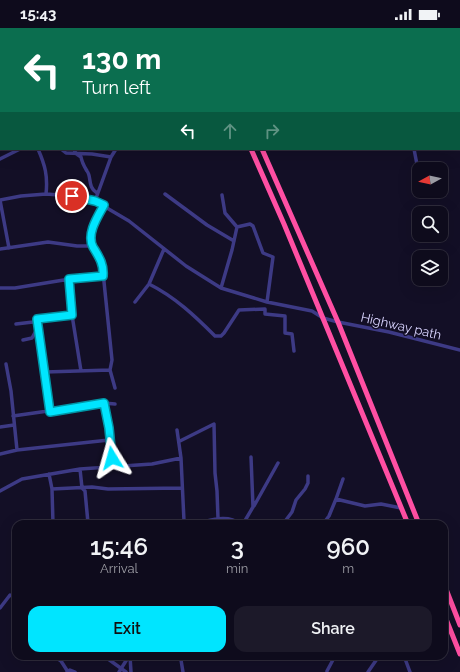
<!DOCTYPE html>
<style>
:root{--surface:#0e0b1c;--page:#1c1929;--text:#f1f3f6;--muted:#9b9ba3;--line:#2e2b3b;--accent:#00e5ff}
body{margin:0;font-family:Raleway,sans-serif;background:var(--page);color:var(--text);height:100vh;display:flex;flex-direction:column;font-size:15px;white-space:nowrap}
*{box-sizing:border-box;margin:0}
p{font-size:13px;color:var(--muted)}
.icon{flex:none;width:22px;height:22px;fill:none;stroke:currentColor;stroke-width:2;stroke-linecap:round;stroke-linejoin:round}
.map{position:relative;flex:1;overflow:hidden}
.panel{position:absolute;left:12px;top:492px;width:436px;height:140px;display:flex;flex-direction:column;background:var(--surface);border-radius:12px;box-shadow:0 4px 16px #0002,0 0 0 1px var(--line)}
.panel>*{flex:none}
.top-card{position:absolute;left:0px;top:0px;width:460px;height:122px;box-shadow:0 4px 16px #0002,0 0 0 1px var(--line);background:#0b6e4f;color:#fff;overflow:hidden}
.needle{width:26px;rotate:262deg}
.controls{position:absolute;left:412px;top:134px;display:grid;gap:8px}
.controls a{display:grid;place-items:center;width:36px;height:36px;border-radius:8px;background:var(--surface);box-shadow:0 4px 16px #0002,0 0 0 1px var(--line);font-size:20px}
.pin{position:absolute;display:grid;place-items:center;width:34px;height:34px;color:#fff;margin:-17px;border:2px solid #fff;border-radius:50%;box-shadow:0 1px 4px #0007}
.me{position:absolute;width:44px;margin:-22px;rotate:352deg;stroke-linejoin:round;filter:drop-shadow(0 0 3px #0008)}
.turn{display:flex;align-items:center;gap:14px;height:84px;padding:0 16px;font-size:18px}
.turn .icon{width:52px;height:52px;stroke-width:2.5}
.turn b{display:block;font-size:28px;line-height:34px}
.lanes{display:flex;align-items:center;height:38px;padding:0 16px;background:#0003;justify-content:center;gap:20px;direction:ltr}
.lanes .off{opacity:.35}
.eta{display:flex;justify-content:space-evenly;align-items:center;height:68px;text-align:center}
.eta b{font-size:24px;font-weight:600;line-height:28px}
.button{display:flex;gap:8px;margin-top:auto;padding:8px 16px}
.button a{flex:1;height:46px;border-radius:12px;background:var(--accent);color:#111;font-size:16px;font-weight:600;line-height:46px;text-align:center}
.button a+a{background:var(--page);color:var(--text)}
.status{display:flex;justify-content:space-between;align-items:center;height:28px;padding:0 20px;background:var(--surface);direction:ltr}
.status svg{height:11px;fill:currentColor}
.map>svg:first-child{display:block}
.lines{fill:none;stroke-linecap:round;stroke-linejoin:round}
.minor{stroke:#3d3a85;stroke-width:3.5}
.highway{stroke:#ff4fa3;stroke-width:5}
.route-casing{stroke:#0095a6;stroke-width:10}
.route{stroke:#00e5ff;stroke-width:7}
.labels{text-anchor:middle;dominant-baseline:central;stroke-width:3;stroke-linejoin:round;paint-order:stroke}
.street-label{font-size:13px;fill:#d9d4ff;stroke:#130f26}
</style>
<div class="status"><b>15:43</b><svg viewBox="0 0 49 12"><path d="M0 12V9h3v3zM5 12V6h3v6zM10 12V3h3v9zM15 12V0h3v12zM26 1h20v11H26zM47 4h2v5h-2z"/></svg></div>
<div class="map">
<svg width="460" height="644" viewBox="0 0 460 644">
<rect width="100%" height="100%" fill="#130f26"/>
<g class="lines">
<path class="minor" d="M32,0L33,1
M67,0V1
M103,0V1
M137,0L138,1
M389,0V1
M450,0V1
M95,1L99,0
M290,1L292,0
M0,24H1
M459,26L460,29
M0,46H1
M459,65H460
M0,94H1
M38,121C45,137 48,148 46,166
M61,121L66,125L92,126L111,129
M75,121V125L81,129C82,135 84,138 87,143C92,149 87,159 97,165
M414,121L419,147
M0,131L20,121
M165,166L207,197L234,213
M0,172L21,168L46,166L72,168L95,173L129,193L186,238L221,260L267,274L312,283L323,290L338,294L389,304L460,322
M0,172L9,220
M95,173L111,129L116,121
M104,177C98,188 87,205 93,218C94,221 97,223 99,226C102,231 102,238 103,244L112,332L110,342L115,360
M237,199L250,196L253,198L263,225L273,229L267,274
M0,221L48,214L77,218H93
M69,251L72,287L81,343
M149,256C175,269 195,288 215,308H221L224,305L239,282L265,281V286L285,288V305L292,306L294,323
M0,260H15L82,249L103,248
M221,260L232,222L237,199L225,185L222,167
M135,274L149,256L164,221
M37,291L50,383
M16,296L33,294L37,291L72,287
M23,312L32,310L38,299
M6,336L11,363L17,422
M45,344L110,342
M104,375L115,376
M13,388L104,375L112,430
M0,399L14,397
M177,402L181,430L184,493
M180,413L214,396L215,445L217,463L218,490
M0,426L17,422L109,412
M80,441L82,460L85,463L88,495
M49,446L52,461L53,496
M52,461L92,459L108,461L182,460
M0,463L22,451L80,441L152,436L181,430
M336,471L343,451
M254,478L278,435
M88,494H203C215,491 229,487 240,496
M243,496L253,479L251,429
M283,496L292,484L296,472L305,461L308,455V448
M323,496L329,488L336,471L365,478L381,476L401,480
M363,496L364,494
M0,580L10,567L16,570
M54,628L61,633L67,628
M104,628L126,644
M130,628L131,644
M404,628L410,644
M181,632L183,644
M61,633L68,644
M327,643L335,628
M67,644L70,642L75,644
M119,644L129,628
M368,644L379,628"/>
<path class="highway" d="M198,0L199,1
M210,0L211,1
M251,121L284,196L408,496
M262,121L338,294L419,496
M444,556L460,597
M444,586L460,626"/>
</g>
<g class="lines">
<defs>
<path id="route" d="M72,168L95,173L104,177C98,188 86,206 93,219C99,229 104,236 103,248L69,251L72,287L37,291L50,384L104,375L109,400L112,430"/>
</defs>
<use href="#route" class="route-casing"/>
<use href="#route" class="route"/>
</g>
<g class="labels">
<g class="street-label">
<text transform="translate(401 298) rotate(13)">Highway path</text>
</g>
</g>
</svg>
<div class="controls">
<a><svg class="needle" viewBox="-14 -14 28 28"><path d="M0-13l5 13h-10z" fill="#e53935"/><path d="M0 13l5-13h-10z" fill="#9b9ba3"/></svg></a>
<a><svg class="icon" aria-label="search" viewBox="0 0 24 24"><circle cx="10" cy="10" r="6"/><path d="M15 15l6 6"/></svg></a>
<a><svg class="icon" aria-label="layers" viewBox="0 0 24 24"><path d="M12 4l9 5-9 5-9-5zM3 14l9 5 9-5"/></svg></a>
</div>
<div class="pin" style="left:72px;top:168px;background:#d93025"><svg class="icon" aria-label="arrive" viewBox="0 0 24 24"><path d="M6 21V4h12l-3 4 3 4H6"/></svg></div>
<svg class="me" style="left:112px;top:430px" viewBox="-20 -20 40 40"><path d="M0-17L14 15 0 8-14 15z" fill="#00e5ff" stroke="#fff" stroke-width="4"/></svg>
<div class="top-card">
<div class="turn"><svg class="icon" aria-label="left" viewBox="0 0 24 24"><path d="M17 20v-9H6M10 6l-5 5 5 5"/></svg><div><b>130 m</b>Turn left</div></div>
<div class="lanes"><svg class="icon" aria-label="left" viewBox="0 0 24 24"><path d="M17 20v-9H6M10 6l-5 5 5 5"/></svg><svg class="icon off" aria-label="ahead" viewBox="0 0 24 24"><path d="M12 20V5M6 11l6-6 6 6"/></svg><svg class="icon off" aria-label="right" viewBox="0 0 24 24"><path d="M7 20v-9h11M14 6l5 5-5 5"/></svg></div>
</div>
<section class="panel">
<div class="eta">
<div><b>15:46</b><p>Arrival</p></div>
<div><b>3</b><p>min</p></div>
<div><b>960</b><p>m</p></div>
</div>
<div class="button"><a>Exit</a><a>Share</a></div>
</section>
</div>
